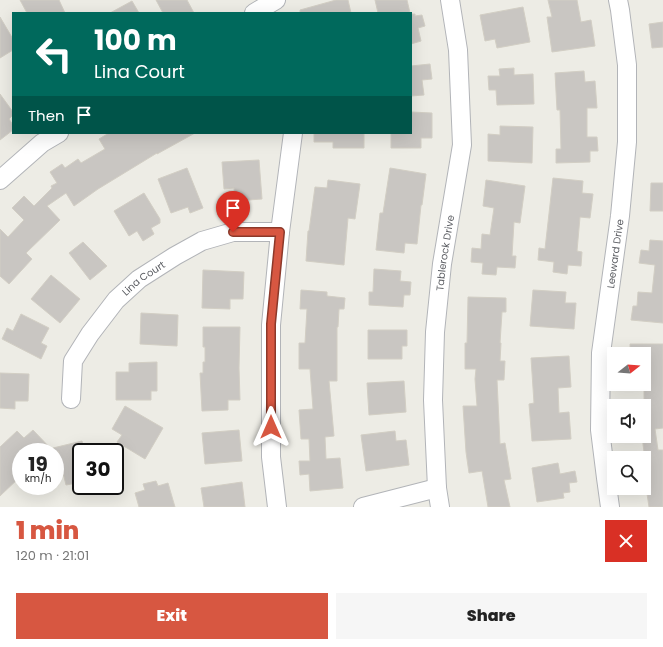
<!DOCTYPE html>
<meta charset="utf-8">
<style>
:root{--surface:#fff;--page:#f6f6f6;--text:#222;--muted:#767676;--accent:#d75741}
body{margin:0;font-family:Poppins,sans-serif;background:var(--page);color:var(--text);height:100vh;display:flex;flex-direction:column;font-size:15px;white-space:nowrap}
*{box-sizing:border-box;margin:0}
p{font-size:13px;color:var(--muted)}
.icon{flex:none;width:22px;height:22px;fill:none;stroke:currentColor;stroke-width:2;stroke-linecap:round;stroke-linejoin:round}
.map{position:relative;height:507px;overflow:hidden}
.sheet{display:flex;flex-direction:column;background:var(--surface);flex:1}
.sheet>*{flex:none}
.guide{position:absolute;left:12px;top:12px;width:400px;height:122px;border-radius:0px;box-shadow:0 4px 16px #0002;background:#00695c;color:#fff;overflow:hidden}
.needle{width:26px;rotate:73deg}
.buttons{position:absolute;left:607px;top:347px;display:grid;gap:8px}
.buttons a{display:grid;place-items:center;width:44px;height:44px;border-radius:0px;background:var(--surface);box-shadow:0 4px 16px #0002;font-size:20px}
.speed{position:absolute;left:12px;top:443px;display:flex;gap:8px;font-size:20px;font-weight:700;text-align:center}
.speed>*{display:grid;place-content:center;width:52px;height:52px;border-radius:50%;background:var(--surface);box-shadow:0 4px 16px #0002;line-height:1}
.speed small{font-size:10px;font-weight:400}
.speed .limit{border:2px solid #111;border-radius:6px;background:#fff;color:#111}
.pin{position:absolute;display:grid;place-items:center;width:34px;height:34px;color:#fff;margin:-41px -17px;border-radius:50% 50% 50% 0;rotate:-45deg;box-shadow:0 0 4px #0007}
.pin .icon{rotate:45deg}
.me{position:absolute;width:44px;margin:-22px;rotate:0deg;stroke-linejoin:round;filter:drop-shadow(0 0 3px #0008)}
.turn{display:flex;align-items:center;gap:14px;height:84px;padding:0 16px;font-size:18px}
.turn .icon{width:52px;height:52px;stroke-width:2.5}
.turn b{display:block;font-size:28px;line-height:34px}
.then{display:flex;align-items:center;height:38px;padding:0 16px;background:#0003;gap:8px;font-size:15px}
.round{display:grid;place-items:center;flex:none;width:42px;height:42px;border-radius:0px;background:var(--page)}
.headline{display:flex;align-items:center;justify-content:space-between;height:68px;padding:0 16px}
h1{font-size:24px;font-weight:800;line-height:30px;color:var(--accent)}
.button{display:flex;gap:8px;margin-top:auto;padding:8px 16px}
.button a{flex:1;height:46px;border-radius:0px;background:var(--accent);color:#fff;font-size:16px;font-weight:800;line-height:46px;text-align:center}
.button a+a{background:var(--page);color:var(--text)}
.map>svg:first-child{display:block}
.building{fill:#c9c6c2;stroke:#d2cec4}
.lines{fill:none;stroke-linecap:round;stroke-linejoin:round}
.minor-casing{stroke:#b2b4b8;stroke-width:20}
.minor{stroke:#fff;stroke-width:18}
.route-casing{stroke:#8c392a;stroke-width:10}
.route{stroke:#d75741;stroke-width:7}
.labels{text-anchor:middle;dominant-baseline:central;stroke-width:3;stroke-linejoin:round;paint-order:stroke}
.street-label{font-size:10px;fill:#5d5f64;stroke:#fff}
</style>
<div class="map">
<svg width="663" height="507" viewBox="0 0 663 507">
<rect width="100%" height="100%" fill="#edece5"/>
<path class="building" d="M20,0H59L65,13H27Z
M156,0H187L194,13H163Z
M336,0H348L351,13H300V10Z
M375,0H407L410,13H378Z
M548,0H577L581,22L591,20L595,46L552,52L547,17H552Z
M132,1L139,13H110Z
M523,7L530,42L497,48L495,39L485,41L480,15Z
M411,14H415V16L422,15L425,26L418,28L421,41L411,44Z
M0,17L13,39V50L0,58Z
M663,22V47L652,48L649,24Z
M430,64L432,79L422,80L424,95L411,96V66Z
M514,68V75L533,74L534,104L497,105L496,90H489L488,76H500L499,69Z
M584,71L585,82L595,81L597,108H587V137H597L598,151H590V162L556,163V149H561L560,110H557L555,73Z
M0,94L13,112V115L9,119L13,125V130L0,140Z
M411,112L432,113V138H421V148H391V133H411Z
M500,126L533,127L532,163L488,161V134L500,135Z
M109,133H195L157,154V153L98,189L74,206L66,193L47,206L60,220L26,253L32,259L9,284L0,276V229L8,237L24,220L12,208L24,196L34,206L52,188L51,186L57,183L50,172L62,164L65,168L78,159L81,163L105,149L99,139Z
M314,133H364V148H333V142H314Z
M259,160L262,199L235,201L234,188L224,189L222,162Z
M187,168L203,208L190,213L188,207L171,213L158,179Z
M390,168L426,174L422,205H421L417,244L405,243L404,253L376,250L380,213H383Z
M553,178L583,181L582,193L593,194L590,218L580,217L577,251L582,252L581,266L568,265L567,274L553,272L554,262L538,260L539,248L545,249Z
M328,180L360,184L355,219L348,218L344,265L306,261L308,231H309L315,187L327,188Z
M486,180L525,186L520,223L514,222L512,256H516L515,268L497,267L496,275L482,274L483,263L471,262L472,248L481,249L482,234L490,235L494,208L483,206Z
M651,183H663V211H650Z
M144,193L160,219V223L151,228L154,234L143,241L137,231L129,236L114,211Z
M650,240L663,241V323L631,320L633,306H637L638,292L652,293L655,265L639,263L641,250L649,251Z
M83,242L107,266L90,280L69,253Z
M374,269L401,271L400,281L411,282L410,295H404L403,307L369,305V292H373Z
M203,270L244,272L243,299H230V309L202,308Z
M51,275L80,299L60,323L31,299Z
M301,290L327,292V296L345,298L344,309H339L338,327H337V381H329L334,436L325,437L326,459L340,458L343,488L310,491L309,474L300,475L299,461H310L309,439H301L299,410L313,409L310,369H299V343H305L307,309H300Z
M533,290L566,292L565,303H576L574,329L530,326Z
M468,297L506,298V312H502L500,343H501L500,361H505L504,380H497L500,444L505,443L511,479L504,480L510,507H488L482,471L469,473L466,452L463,406H477L475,379L476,369H465V343H467Z
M141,313L178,315L177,346L140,344Z
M21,314L49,328L41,343L47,346L41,359L2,339L7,328L13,331Z
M203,327H240L239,368L240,400H228V410L202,411L200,373H203V362H205V347H203Z
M368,330H407V346H402V359H368Z
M630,344H663V428L655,429L658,450H663V507H649L644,474V452L642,436H644V354H630Z
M569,356L571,387L558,388L559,413L569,412L571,439L532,441L529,404L534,403L531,358Z
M157,362V391H151V400H116V372H129V363Z
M0,373L29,374L28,401H15V409L0,408Z
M404,381L406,412L369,415L367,383Z
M125,406L163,428L145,459L117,442L122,435L112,429Z
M33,430L53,451V448L82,441L85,452H81V478L76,479L77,483L66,485L58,452H59H21V476L0,496V447L17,431L24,438Z
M239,430L242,461L205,464L202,433Z
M395,431L396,441L406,440L409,465L366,471L361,435Z
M558,463L560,474L575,471L577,482L569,483L570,492L563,493L564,498L537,502L532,468Z
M156,481L158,486L168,483L175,507H139L135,493L145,490L143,484Z
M242,482L245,507H204L201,488Z"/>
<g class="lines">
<defs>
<g id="minor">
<path d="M254,13L276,0"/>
<path d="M0,180L42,143L59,133"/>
<path id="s1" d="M71,399L73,361L90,334L116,300L139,279L175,256L202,241L233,232H280"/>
<path d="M277,507L271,457V325L280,232L293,133"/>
<path d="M363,507L437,488"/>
<path id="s2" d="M440,507L437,488L433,400L435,332L442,264L462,145L458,50L450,0"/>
<path id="s3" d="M610,507L606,478L600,430L601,353L620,216L627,142V65L620,10L618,0"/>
</g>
</defs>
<use href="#minor" class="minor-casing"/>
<use href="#minor" class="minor"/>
</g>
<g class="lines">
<defs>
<path id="route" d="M233,232H280L271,324V427"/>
</defs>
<use href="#route" class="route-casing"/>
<use href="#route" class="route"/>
</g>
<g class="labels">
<g class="street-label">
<text stroke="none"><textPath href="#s2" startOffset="255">Tablerock Drive</textPath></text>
<text stroke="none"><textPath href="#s3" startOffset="255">Leeward Drive</textPath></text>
<text stroke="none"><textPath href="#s1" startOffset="148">Lina Court</textPath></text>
</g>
</g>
</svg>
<div class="buttons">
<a><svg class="needle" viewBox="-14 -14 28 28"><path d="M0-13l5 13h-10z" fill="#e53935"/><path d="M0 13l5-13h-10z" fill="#767676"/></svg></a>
<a><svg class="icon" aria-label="sound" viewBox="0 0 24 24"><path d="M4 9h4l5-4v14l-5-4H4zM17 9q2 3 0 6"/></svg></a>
<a><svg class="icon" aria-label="search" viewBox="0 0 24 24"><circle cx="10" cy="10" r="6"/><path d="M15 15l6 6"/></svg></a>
</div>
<div class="speed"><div>19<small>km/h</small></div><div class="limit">30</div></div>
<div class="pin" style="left:233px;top:232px;background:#d93025"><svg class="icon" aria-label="arrive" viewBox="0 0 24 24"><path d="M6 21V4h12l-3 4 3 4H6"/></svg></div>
<svg class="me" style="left:271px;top:427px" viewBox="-20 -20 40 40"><path d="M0-17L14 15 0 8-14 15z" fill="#d75741" stroke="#fff" stroke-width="4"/></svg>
<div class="guide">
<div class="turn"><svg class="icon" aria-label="left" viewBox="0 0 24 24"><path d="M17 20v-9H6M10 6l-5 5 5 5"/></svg><div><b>100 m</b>Lina Court</div></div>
<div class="then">Then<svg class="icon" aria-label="arrive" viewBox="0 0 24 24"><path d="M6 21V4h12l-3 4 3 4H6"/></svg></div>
</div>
</div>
<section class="sheet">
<div class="headline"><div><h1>1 min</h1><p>120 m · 21:01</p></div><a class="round" style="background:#d93025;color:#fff"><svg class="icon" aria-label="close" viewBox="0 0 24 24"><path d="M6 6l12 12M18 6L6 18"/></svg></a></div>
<div class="button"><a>Exit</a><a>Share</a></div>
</section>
